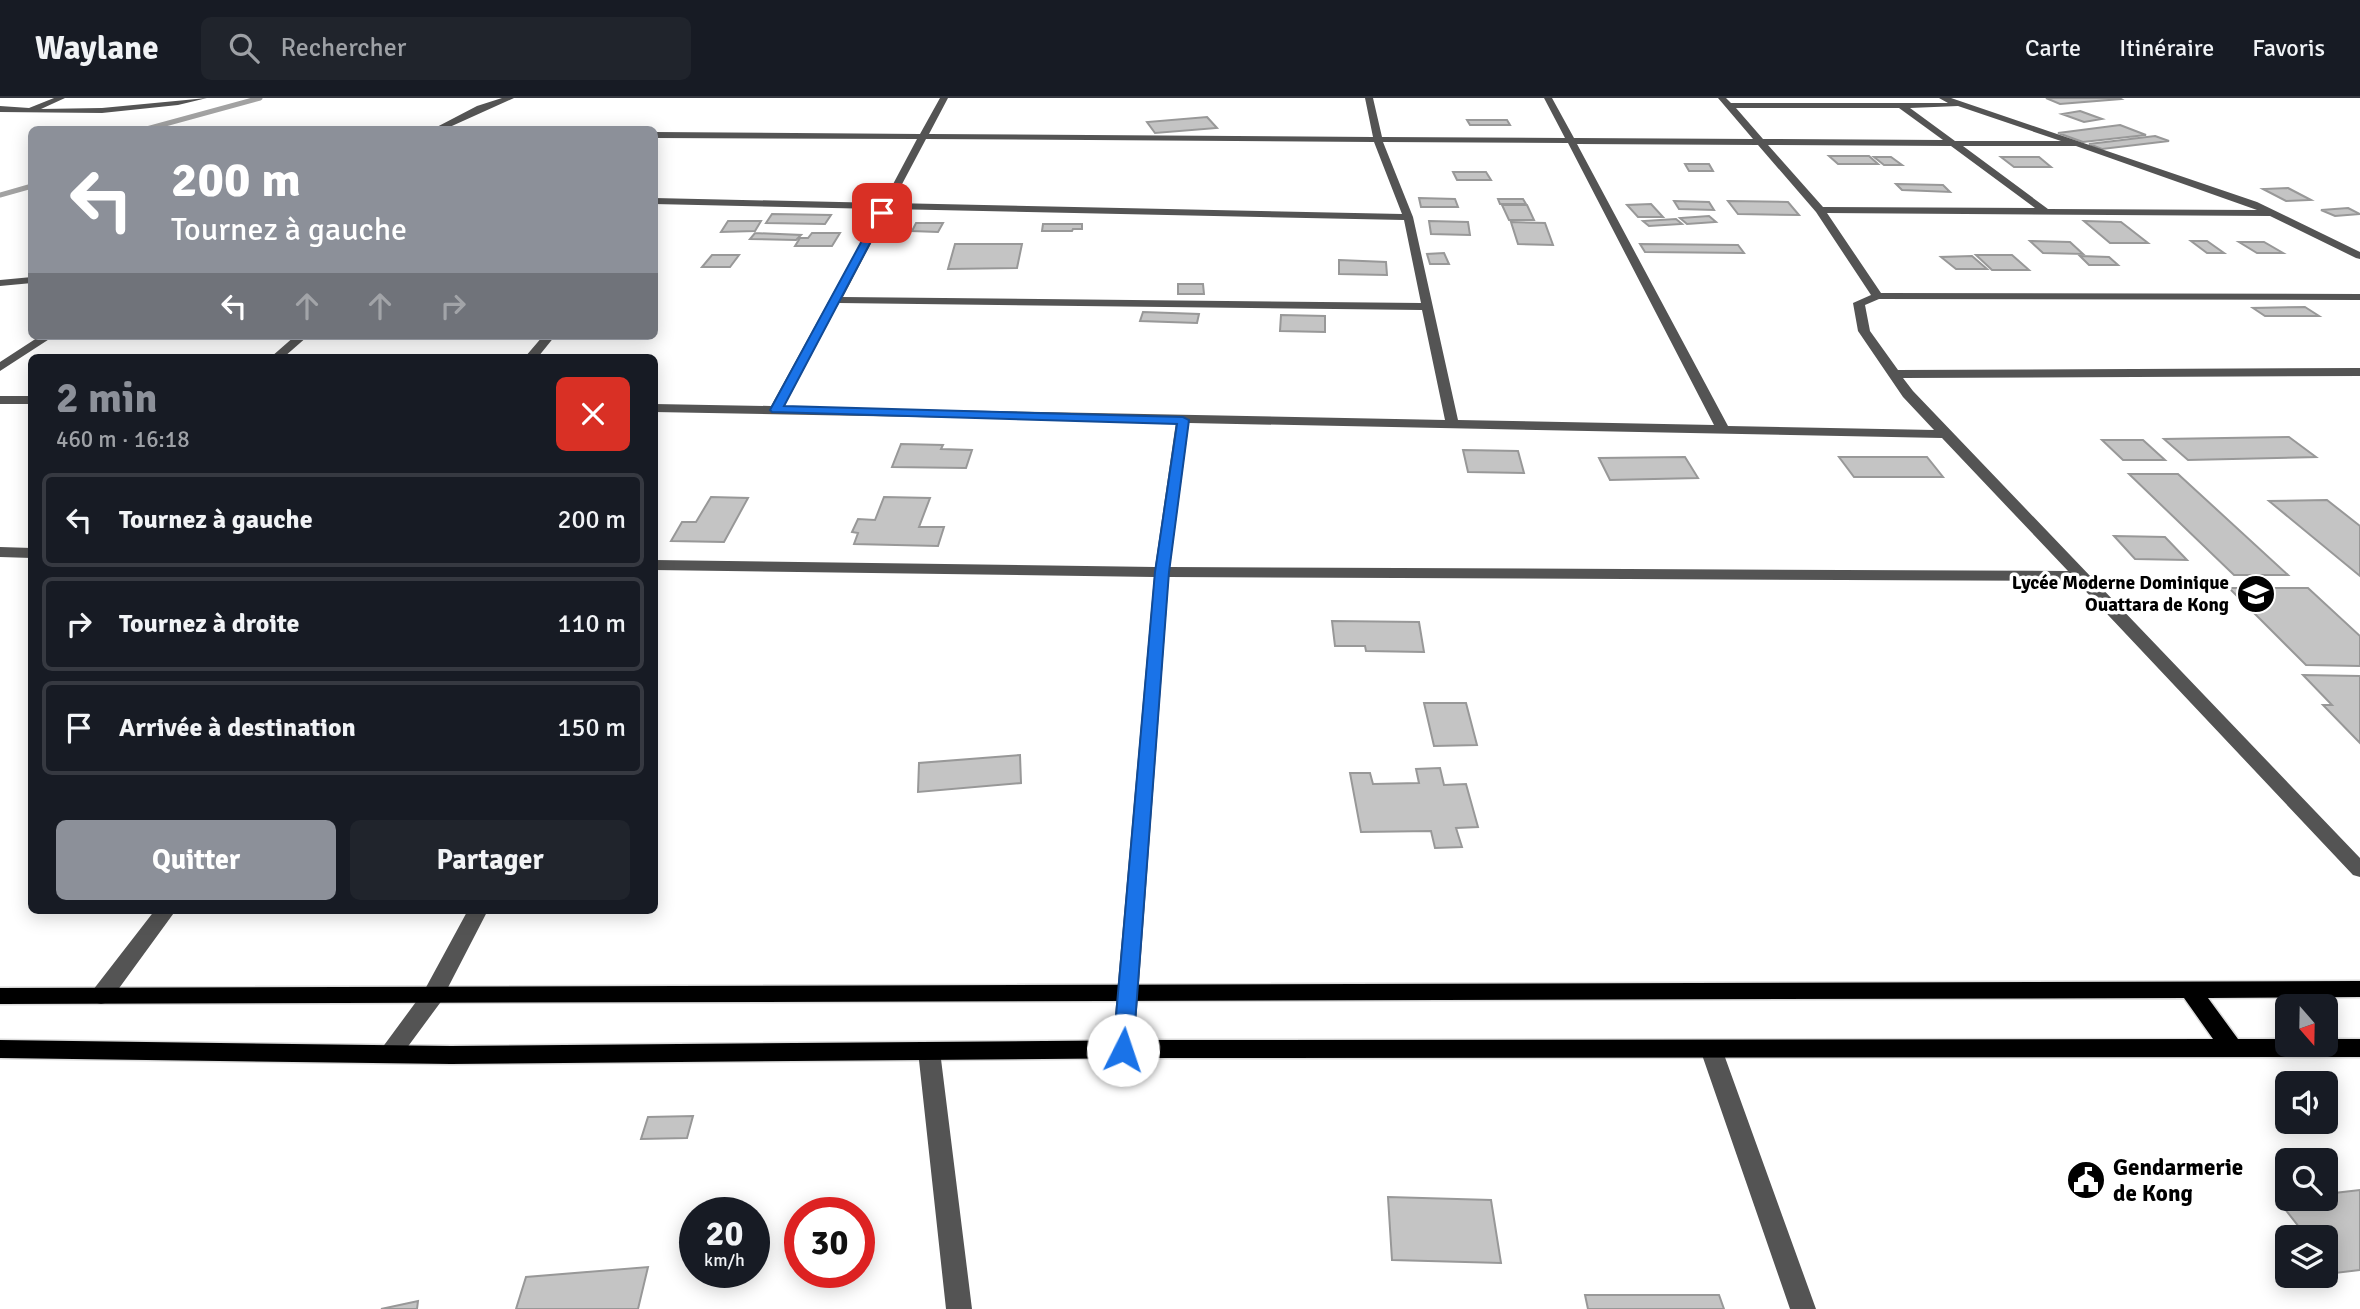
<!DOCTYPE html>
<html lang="fr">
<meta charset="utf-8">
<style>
:root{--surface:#171b24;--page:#20242c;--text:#f1f3f6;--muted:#9ea1a6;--line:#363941;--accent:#8c9099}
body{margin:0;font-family:Signika,sans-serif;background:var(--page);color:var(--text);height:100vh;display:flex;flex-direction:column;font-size:26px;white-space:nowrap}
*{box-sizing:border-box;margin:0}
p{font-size:23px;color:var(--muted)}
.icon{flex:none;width:38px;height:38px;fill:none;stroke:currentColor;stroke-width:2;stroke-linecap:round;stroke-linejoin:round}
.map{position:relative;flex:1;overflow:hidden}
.side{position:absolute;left:28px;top:256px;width:630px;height:560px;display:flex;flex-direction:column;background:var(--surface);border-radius:10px;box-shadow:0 4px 18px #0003}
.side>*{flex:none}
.banner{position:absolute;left:28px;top:28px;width:630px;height:214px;border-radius:10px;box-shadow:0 4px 18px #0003;background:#8c9099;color:#fff;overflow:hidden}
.needle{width:46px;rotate:160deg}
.tools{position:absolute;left:2275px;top:896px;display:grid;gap:14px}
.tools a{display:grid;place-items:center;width:63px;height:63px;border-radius:10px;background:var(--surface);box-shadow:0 4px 18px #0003;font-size:35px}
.speed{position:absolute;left:679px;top:1099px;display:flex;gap:14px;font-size:35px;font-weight:700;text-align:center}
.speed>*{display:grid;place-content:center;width:91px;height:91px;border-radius:50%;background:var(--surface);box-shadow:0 4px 18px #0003;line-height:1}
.speed small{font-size:18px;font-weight:400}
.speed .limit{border:10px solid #d22;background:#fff;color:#111}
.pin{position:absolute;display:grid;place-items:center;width:60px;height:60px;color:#fff;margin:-30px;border-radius:14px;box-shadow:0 4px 10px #0006}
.me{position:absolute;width:77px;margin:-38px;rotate:4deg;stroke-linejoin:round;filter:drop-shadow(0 0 5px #0008)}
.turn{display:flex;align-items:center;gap:24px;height:147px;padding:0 28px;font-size:32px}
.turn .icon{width:91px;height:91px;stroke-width:2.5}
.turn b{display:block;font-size:49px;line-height:60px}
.lanes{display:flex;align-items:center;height:66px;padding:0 28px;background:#0003;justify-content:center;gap:35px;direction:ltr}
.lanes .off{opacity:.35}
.round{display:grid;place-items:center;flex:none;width:74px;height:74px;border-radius:10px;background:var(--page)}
.headline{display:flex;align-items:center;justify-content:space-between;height:119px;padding:0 28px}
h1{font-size:42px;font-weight:700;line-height:52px;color:var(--accent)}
.action{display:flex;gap:14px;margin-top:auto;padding:14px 28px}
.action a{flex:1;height:80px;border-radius:10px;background:var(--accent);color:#fff;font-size:28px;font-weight:700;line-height:80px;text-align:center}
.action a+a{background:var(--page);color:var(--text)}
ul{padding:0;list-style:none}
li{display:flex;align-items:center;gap:21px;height:94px;margin:0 14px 10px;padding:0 14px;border:4px solid var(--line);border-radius:10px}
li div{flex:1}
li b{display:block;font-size:26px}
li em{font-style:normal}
header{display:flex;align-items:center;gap:42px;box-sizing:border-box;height:98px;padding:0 35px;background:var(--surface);border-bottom:2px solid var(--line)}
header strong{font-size:33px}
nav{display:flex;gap:38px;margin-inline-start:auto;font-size:24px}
.search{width:490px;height:63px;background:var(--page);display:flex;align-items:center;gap:18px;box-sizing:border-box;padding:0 24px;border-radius:10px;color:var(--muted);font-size:26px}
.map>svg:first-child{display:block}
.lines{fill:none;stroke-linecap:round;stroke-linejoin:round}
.stream{stroke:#a2a2a2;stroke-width:5}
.building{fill:#c4c4c4;stroke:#989898;stroke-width:2}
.major-casing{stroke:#dbdbdb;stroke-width:3}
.minor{fill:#545454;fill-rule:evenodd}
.major{fill:#000;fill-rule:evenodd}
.route{fill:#1a73e8;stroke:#114b97;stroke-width:2}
.labels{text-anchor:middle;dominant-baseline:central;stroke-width:7;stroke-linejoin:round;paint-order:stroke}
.poi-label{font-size:19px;font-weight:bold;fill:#000;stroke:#fff;text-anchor:end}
.near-poi-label{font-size:23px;font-weight:bold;fill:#000;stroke:#fff;text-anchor:start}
</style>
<header>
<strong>Waylane</strong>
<div class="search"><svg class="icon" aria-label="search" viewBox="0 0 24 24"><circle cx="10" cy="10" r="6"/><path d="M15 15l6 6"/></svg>Rechercher</div>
<nav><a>Carte</a><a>Itinéraire</a><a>Favoris</a></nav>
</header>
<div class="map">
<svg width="2360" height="1211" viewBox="0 0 2360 1211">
<rect width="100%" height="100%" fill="#fff"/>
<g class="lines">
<path class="stream" d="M143,32L260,0
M0,97L32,88"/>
</g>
<path class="building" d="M2046,0H2119L2121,1L2060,6Z
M2080,13L2102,21L2084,24L2062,16Z
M1207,19L1217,30L1155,35L1147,24Z
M1467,22H1507L1510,27H1470Z
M2120,27L2146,37L2083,44L2058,35Z
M2155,38L2169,43L2102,51L2089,46Z
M1829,58H1869L1878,66H1838Z
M1874,59H1891L1902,67H1884Z
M2001,59H2039L2051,69H2014Z
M1685,66H1709L1713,73H1689Z
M1453,74H1486L1491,82H1457Z
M1896,86L1943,87L1950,94L1902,92Z
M2288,90L2311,102L2286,103L2263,91Z
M1419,100L1455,101L1458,109H1421Z
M1498,101H1523L1526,106H1500Z
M1674,103L1709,104L1714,112L1679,111Z
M1728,103L1788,104L1799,117L1738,116Z
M1651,106L1663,119H1638L1627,107Z
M1502,107H1527L1534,122H1509Z
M2348,110L2360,116L2335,118L2321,112Z
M772,116L831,117L825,126L766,125Z
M1709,118L1716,124L1687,126L1680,120Z
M1676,121L1682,126L1649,128L1643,123Z
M728,123H761L755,133L721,134Z
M1429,123L1468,124L1470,137L1431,136Z
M2084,123L2121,124L2148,145H2110Z
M1511,124L1545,125L1553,147L1518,146Z
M916,125H943L938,134L912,133Z
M1043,126H1082V131H1073L1072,133H1042Z
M755,135L801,137L796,142L750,141Z
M812,135H840L832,148H795L800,140H808Z
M2030,143L2070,144L2083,156L2043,155Z
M2191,143H2207L2224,155H2207Z
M2239,144H2264L2283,155H2257Z
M955,146H1022L1017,170L948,171Z
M1640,146L1738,147L1744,155L1645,154Z
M1444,155L1449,166H1430L1427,156Z
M712,157H739L730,169H702Z
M1976,157H2012L2029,172H1992Z
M1972,158L1987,171H1956L1941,159Z
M2080,158L2109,159L2118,167H2089Z
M1339,162L1386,164L1387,177L1339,176Z
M1178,186H1203L1204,196H1178Z
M2305,209L2319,218H2265L2253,210Z
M1143,214L1199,216L1197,225L1140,223Z
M1281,217L1325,218V234L1280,233Z
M2289,339L2316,359L2188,362L2164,341Z
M2102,342H2143L2165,362H2123Z
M901,346L943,347L941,351L972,352L966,370L892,369Z
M1463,352L1518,353L1524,375L1468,374Z
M1685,359L1698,380L1610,382L1599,360Z
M1839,359H1927L1943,379H1854Z
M2129,376H2178L2288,477H2234Z
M711,399L748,400L724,444L671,443L682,424H696Z
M884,399L930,400L919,429H944L938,448L854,446L858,435L852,434L858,421L875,422Z
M2327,402L2360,428V478L2269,403Z
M2114,438L2165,439L2187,462L2135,461Z
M2229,490H2308L2360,538V568L2306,567Z
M1332,523L1419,524L1424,554L1366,553L1365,548H1335Z
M2303,577L2360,578V645L2323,607H2332Z
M1424,605H1466L1477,647L1434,648Z
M1020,657L1021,685L918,694L919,665Z
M1440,670L1444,687L1466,686L1478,729L1456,730L1462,749L1435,750L1431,733L1361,734L1350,675H1370L1373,686L1419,685L1416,671Z
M693,1018L687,1040L641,1041L648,1019Z
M2360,1092V1172L2335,1175L2326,1164V1139H2307L2277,1101H2326V1096Z
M1388,1099L1491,1102L1501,1165L1392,1162Z
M648,1169L638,1211H516L526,1179Z
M1585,1197H1719L1724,1211H1588Z
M418,1203L417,1211H381Z"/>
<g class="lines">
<defs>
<path id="major" d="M2360,883V899L2208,900L2238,941H2287V947H2326V941H2360V959L1157,960L451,966L0,960V942L451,948L1157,942L2213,941L2184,900L0,906V890Z"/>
</defs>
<use href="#major" class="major-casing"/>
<path class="minor" d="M54,0H65L41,11L102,10L207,0L178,7L102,15L0,14V8L29,10Z
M502,0H514L443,32H431L477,8Z
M940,0H948L929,36L1373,39L1365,0H1373L1382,39L1565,40L1544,0H1552L1574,40L1753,41L1718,0H1726L1731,5H1948L1939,0H1951L2257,104L2360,154V161L2356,160L2270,118L1827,115L1881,195L2360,196V202L1879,201L1865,207L1870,233L1898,272L2360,270V278L1903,280L1913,293L2360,760V779L2353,777L2076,483L1169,479L1134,952L1131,958L1123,961L1115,958L1112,952L1154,479L654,472V462L1155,469L1176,324L654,314V306L771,308L879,111L654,106V100L883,105L917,41L654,40V34L920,36ZM1958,8L2061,43H1955L1910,10ZM1736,10H1899L1943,42L1763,41ZM926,41L1374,44L1402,116L892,105ZM1383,44L1568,45L1714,327L1458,322L1413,119ZM1577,46L1758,47L1816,114L1871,197L1853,205L1858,233L1903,299L1934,332L1728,328ZM1768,47L1951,48L2035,110L1823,109ZM1963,48H2076L2257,112L2048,111ZM889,111L1404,122L1421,205L843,199ZM839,205L1422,212L1445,322L784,309ZM1189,325L1942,340L2068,473L1170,469Z
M32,179V185L0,188V182Z
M40,238H54L0,273V264Z
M295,238H308L284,259H271Z
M543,238H555L538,259H525Z
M0,298H32V306H0Z
M0,449L32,450V460L0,459Z
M155,812H176L109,904L101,906L93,904L90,898L93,892Z
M468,812H488L440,905L398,962L390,965L382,962L379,956L382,950L424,893Z
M1711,942L1719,945L1722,951L1816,1211H1790L1700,951L1703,945Z
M929,944L937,947L940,953L972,1211H946L918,953L921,947Z"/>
<use href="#major" class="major"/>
</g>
<path class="route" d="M882,112L886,115L784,308L1183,319L1189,322L1169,474L1133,952L1130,958L1123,960L1116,958L1113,952L1155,474L1177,326L772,314L770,312L877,115Z"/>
<defs>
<symbol id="school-disc" viewBox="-11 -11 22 22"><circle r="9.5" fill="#000" stroke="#fff"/><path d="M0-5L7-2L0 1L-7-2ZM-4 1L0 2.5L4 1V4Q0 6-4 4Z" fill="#fff"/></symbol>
<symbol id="civic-disc" viewBox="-11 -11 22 22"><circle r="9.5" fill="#000" stroke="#fff"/><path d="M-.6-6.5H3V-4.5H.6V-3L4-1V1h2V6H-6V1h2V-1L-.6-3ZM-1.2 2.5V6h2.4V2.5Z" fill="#fff"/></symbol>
</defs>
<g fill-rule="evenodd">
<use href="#school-disc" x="2234" y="474" width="44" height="44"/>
<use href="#civic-disc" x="2064" y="1060" width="44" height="44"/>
</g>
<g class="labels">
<g class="poi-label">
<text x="2229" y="485">Lycée Moderne Dominique<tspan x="2229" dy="22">Ouattara de Kong</tspan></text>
</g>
<g class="near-poi-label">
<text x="2113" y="1069">Gendarmerie<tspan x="2113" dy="26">de Kong</tspan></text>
</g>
</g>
</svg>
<div class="tools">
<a><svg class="needle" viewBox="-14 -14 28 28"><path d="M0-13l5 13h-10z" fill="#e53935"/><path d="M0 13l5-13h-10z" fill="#9ea1a6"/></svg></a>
<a><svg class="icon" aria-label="sound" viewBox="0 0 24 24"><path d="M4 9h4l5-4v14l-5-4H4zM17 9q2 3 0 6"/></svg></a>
<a><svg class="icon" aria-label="search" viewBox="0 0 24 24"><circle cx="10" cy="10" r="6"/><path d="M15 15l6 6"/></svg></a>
<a><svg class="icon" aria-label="layers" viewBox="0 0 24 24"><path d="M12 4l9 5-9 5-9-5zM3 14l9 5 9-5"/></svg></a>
</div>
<div class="speed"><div>20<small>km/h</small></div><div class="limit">30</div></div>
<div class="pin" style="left:882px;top:115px;background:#d93025"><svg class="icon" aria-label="arrive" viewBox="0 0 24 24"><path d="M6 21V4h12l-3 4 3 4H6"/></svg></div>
<svg class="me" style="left:1123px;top:952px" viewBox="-20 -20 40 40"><circle r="19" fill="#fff"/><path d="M0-13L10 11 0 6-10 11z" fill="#1a73e8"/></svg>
<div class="banner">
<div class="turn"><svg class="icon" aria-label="left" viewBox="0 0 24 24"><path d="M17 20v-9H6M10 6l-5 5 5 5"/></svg><div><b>200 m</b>Tournez à gauche</div></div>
<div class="lanes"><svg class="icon" aria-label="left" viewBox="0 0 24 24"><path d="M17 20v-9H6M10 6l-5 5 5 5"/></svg><svg class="icon off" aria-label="ahead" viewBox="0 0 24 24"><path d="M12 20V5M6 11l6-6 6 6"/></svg><svg class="icon off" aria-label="ahead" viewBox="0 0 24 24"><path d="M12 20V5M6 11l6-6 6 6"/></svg><svg class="icon off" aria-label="right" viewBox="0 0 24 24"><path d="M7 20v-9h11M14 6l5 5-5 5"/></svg></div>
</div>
<section class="side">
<div class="headline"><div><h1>2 min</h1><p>460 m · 16:18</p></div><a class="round" style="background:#d93025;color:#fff"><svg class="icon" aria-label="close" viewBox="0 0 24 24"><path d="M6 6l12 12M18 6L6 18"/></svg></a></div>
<ul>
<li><svg class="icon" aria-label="left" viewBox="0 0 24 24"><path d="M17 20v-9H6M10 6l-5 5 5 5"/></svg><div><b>Tournez à gauche</b></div><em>200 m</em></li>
<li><svg class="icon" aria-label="right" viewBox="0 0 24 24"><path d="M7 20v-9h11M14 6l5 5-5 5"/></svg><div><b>Tournez à droite</b></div><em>110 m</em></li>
<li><svg class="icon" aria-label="arrive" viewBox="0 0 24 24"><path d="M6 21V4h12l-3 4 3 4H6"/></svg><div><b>Arrivée à destination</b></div><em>150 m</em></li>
</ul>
<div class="action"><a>Quitter</a><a>Partager</a></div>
</section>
</div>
